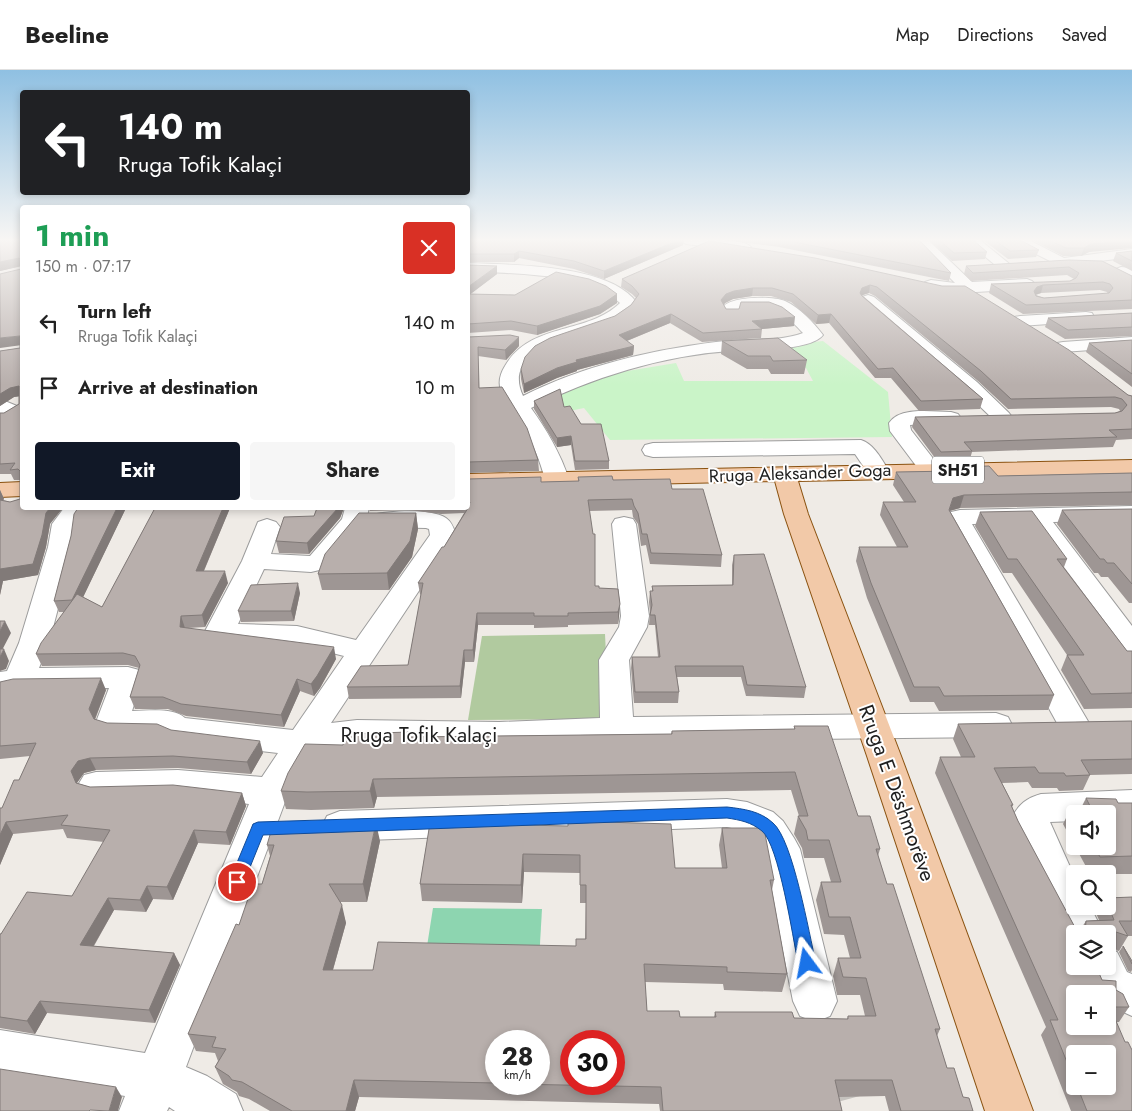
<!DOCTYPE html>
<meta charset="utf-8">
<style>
:root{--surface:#fff;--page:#f6f6f6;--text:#222;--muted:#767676;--line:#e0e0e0;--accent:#111827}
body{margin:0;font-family:Jost,sans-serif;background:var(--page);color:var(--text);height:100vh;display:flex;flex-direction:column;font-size:19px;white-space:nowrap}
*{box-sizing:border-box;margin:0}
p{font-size:16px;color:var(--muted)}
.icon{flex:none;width:28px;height:28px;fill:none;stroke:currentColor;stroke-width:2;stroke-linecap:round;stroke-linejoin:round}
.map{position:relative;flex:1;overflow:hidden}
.drawer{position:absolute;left:20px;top:135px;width:450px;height:305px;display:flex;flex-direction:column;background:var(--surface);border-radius:5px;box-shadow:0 2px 8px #0003}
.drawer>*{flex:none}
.banner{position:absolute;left:20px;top:20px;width:450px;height:105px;border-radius:5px;box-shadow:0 2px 8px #0003;background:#202124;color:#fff;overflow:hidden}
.fabs{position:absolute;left:1066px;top:735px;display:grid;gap:10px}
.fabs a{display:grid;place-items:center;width:50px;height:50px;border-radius:5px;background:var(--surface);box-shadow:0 2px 8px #0003;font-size:25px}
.speed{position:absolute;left:485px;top:960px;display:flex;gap:10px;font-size:25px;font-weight:700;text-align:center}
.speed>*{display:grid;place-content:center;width:65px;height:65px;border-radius:50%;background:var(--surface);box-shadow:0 2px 8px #0003;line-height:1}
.speed small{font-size:12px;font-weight:400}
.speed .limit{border:8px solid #d22;background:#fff;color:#111}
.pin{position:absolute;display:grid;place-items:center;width:42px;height:42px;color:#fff;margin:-21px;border:2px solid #fff;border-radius:50%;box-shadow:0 1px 5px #0007}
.me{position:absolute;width:55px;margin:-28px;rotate:347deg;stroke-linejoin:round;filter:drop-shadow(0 0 4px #0008)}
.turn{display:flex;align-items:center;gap:18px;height:105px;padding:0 15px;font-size:22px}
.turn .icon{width:65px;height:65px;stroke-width:2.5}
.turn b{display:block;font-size:35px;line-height:42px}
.round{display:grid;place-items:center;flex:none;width:52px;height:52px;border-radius:5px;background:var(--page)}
.overview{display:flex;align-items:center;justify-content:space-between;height:85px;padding:0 15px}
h1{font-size:30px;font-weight:700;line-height:38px;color:#1e9e55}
.action{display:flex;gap:10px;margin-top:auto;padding:10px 15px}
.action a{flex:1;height:58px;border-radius:5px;background:var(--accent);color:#fff;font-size:20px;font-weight:700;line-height:58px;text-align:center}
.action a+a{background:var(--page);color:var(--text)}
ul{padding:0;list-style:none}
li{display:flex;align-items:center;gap:15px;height:65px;padding:0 15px}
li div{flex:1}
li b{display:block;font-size:19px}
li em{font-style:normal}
header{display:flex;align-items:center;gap:30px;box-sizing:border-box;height:70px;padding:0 25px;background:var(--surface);border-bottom:1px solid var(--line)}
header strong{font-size:24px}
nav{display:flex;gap:28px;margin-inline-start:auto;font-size:18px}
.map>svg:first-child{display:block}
.forest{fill:#b1ca9f}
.park{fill:#caf4c8}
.pitch{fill:#8dd5b0}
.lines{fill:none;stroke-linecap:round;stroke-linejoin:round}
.minor-tunnel{stroke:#c5c2be;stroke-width:42;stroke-dasharray:42 21;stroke-linecap:butt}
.minor-casing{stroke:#9c9c9c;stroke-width:2}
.major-casing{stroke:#8a5210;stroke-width:2}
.minor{fill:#fff;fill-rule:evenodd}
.major{fill:#f2c9a8;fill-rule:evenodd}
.wall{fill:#9e9694;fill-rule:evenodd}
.shaded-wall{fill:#817a78}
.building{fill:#b8afac;stroke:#817a78;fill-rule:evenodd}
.route{fill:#1a73e8;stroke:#114b97}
.labels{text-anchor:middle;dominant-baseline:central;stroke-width:4;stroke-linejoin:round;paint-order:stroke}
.shield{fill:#fff;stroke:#626262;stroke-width:1}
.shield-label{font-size:16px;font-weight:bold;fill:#1f1f1f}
.street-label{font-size:18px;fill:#1f1f1f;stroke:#fff}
.near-street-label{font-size:21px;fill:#1f1f1f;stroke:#fff}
</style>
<header>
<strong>Beeline</strong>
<nav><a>Map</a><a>Directions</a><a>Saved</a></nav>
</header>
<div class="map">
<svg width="1132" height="1041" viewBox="0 0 1132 1041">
<rect width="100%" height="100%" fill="#efebe6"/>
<path class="forest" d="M605,564L609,649L468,650L482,566Z"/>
<path class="park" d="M823,271L888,322L892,367L610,370L584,338L565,342L556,324L615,303L676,293L684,311H813L806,298L766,277Z"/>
<path class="pitch" d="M433,838L542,839L539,891L425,889Z"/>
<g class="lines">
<path class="minor-tunnel" d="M832,990L846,1041"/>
<defs>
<path id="minor" d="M679,170C693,169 743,167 751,177L744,181L686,174Z
M913,170H928L972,212L1027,209L1032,211L1035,214L1032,217L1027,219L976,222L970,224L925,218L923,215L925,212L931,210L955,213Z
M965,170H980L1012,196L1010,199H1000Z
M1012,170H1029L1064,188L1132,179V187L1060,196L1014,173Z
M468,193C512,195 610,194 637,233C631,242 623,248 614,253C586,267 499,275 523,326C582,296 651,280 716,272C745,268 775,273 803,263C781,239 772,236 739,239L737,246H725L722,238C730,226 772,226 785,231C799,237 814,253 823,265C811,281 751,280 731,281C663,285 591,308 531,338C547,360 560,383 569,409L565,414L557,416L549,414L545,409C540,391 533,373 523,356C515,344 505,335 501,321C498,312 500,304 505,296C530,252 587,265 620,233C589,202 510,204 468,201Z
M1121,197L1132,198V208L1116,205L1113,202L1116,199Z
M868,225L874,227L977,312L1009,343L1012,347L1009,351L1002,353L995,351L963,320L860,230L862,227Z
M1086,242L1092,243L1094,247L1092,251L1020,256L1014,255L1012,251L1014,247L1020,246Z
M1132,267V277L1063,282L1057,281L1054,277L1057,273L1063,272Z
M0,329L17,336L20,340L17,344L10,346L0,343Z
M951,342L958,344L961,348L958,352L910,355L911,360L942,400L939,405L931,407L923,405L890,361L889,353C900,336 933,342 951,342Z
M861,370C874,374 882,390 889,401L886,406L878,408L870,406L855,384L653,387L645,385L642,380L645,375L653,373Z
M1132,436V450L1053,452L1132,556V583L1120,581L1028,453L972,454L1089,653L1085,661L1073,665L1061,661L1057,653L947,453L951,442L960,440Z
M64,438H88L76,454L74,477L49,573L39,598L128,597L139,600L143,607L132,641C148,641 173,637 185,648L293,660L344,586L297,574L219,572L209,570L204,563L242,491L258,452L267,449L276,452L280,457L271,484L310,486L342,449L345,438H369L366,450L328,498L311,502L264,499L238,554L297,556L356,570L430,465L429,459L426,458L381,457L372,455L369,450L372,445C389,441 431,438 446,448C452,452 454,459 456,465L331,653L357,650L499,652L600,648L599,590L619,557L621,546L612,454L615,449L624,447L633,449L636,454L649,546L647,557L629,590L633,647L996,643L1008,647L1012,655L1008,663L996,667L617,671L499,676L357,674L330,677L313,682L288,724L186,997L207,1006L236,1024L243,1041H175L169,1037L167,1041H119L125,1026L0,1006V960L145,983L249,734L178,726L96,728L84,725L78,715L84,705L96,702L178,700L262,707L278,683L176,671L162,665L112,664L100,660L96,652L109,618L19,619L0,624V602L7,601L19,573L48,477L52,454Z
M1132,720V748L1108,749V744H1075V751L1050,752L1075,808V836H1090L1104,864H1075V879L1070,877L1045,830L1012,747C1019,734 1027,728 1041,724Z
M727,729L747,732L773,742L783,751L794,768L800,779L837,931L830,946L815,952L800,946L793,931L763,781C752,764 747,761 727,757L340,771L327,766L322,756L327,746L340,741Z
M1108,879L1117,882L1127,902L1132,904V946L1108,935V924H1094L1081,896H1108Z"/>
<path id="major" d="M1132,390V404L798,411L808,444L901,686L1033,1041H985L867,686L784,444L775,411L468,418V404Z
M22,412V426L0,427V413Z"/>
</defs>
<use href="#minor" class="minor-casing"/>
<use href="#major" class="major-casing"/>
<use href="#minor" class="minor"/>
<use href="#major" class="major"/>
</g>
<path class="wall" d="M0,170H22L50,454L46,477L38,505L3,511L0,525V420L4,429L3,430L10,432L20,429V410H14L11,404H0V343H4L19,334V326L14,327L0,336V281L20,278L21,196L0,201Z
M468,170L683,175L604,209L574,199L519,188L514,192H468Z
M724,170H919L951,203L949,211L779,177Z
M929,170H973L987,182L985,189L952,191Z
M983,170H1020L1039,180L1036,187L1008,189Z
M1032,170H1132L1089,182L1081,186H1063Z
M1132,181V201L1113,191L1116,183Z
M815,188L1128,325L1132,326V369L1116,370L1113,377L972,382L969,392H938L912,357L915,347L1115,343L1120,341L1119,339L1111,337L1008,339L978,311L875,226L869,223L862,225L983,329L980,339L919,341L891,308H875L829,253L816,254L791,232L771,226H752L733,229L725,233L724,235L726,239L794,256L762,259L761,268L702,272L670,253L627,271L634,276L633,285L577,300V301L557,308L524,323L521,309V299L615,246L631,235L636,228L632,224L621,217L622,209Z
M1069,190L1132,206V239L1023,244L989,223L991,214L1070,211L1074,209L1067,205L971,211L964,204L966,196ZM1100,220L1107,222L1108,224L1044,228L1036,225L1041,223Z
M468,195L497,196V204L470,224L515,225L617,224V233L600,244L537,265L511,260L468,263Z
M1132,243V266L1065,269L1045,257L1048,248Z
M468,267L519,276L506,290L478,286L479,318L538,390L539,401L468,403Z
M1132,270V317L1086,282L1089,273Z
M722,271L807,290L804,304H771L768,299H747L721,284Z
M534,331L564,337L609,391V399L575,400L571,375L557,377L534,339Z
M951,397L998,406L1132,403V435L960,438L950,441L1054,625L1048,640L939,641L934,632H910L867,528L856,491L859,477H897L880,445L883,432H904L893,415L896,402L949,401Z
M578,407L613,410L672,419L722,485L721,497L650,494L646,475L641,476L638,454L633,447L632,440L589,441L595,516L599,518L618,519L619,546L618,554L568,555V557L534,558V555H478L474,592H465L461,628L349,629L347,617L408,595L421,525L420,524L418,513L444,477L464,443L441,444L409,440L370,441L369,438H468V409L541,412L578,411Z
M78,438H126L83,527L102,537L155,438H230L204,501L228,513L205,557L188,558L336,589L320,618L314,626L300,621L284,657L186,646L168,639H135L130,627L139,598L128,595L42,596L36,584L64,542H59L54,531L71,466Z
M317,438H344L340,448L309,484L279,483L276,471L314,446Z
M1132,439V533H1129L1108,507H1101L1098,503H1094L1057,454L1062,440Z
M980,442L1067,489L1064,497L1127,581H1132V638L1084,639L1061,600L1067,585L1012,503H1003L975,456Z
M416,443L418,459L412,487L389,520H322L318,504Z
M734,485L806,617L804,628L746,626L741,607H677L679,622L678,633H634L631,598L632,587H658L655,555H649L650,542L649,532L650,521H652V516L732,515V495Z
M300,523L294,551L241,552L238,541Z
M0,612L106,620L95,650L107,653L171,660L263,683L251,704L178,698L96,700L84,703L77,713L90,717L242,723L246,736L230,775L198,773L173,830L153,829L146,842L114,840L94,876L174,883L180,895L155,953L47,943L35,964L0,958V864L72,826L104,772L67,768L63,759L13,764L0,795V738H2L19,710L30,686L0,689Z
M1132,651V704L1090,705L1083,720L1059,721L1057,718H1032L1028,712L1002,713L1013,735L1012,737L1018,751L1078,863L1086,851L1099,850L1096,843L1100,836H1108V828L1132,827V866H1128L1119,881L1115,880L1108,892V864H1075L1102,910L1116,920L1129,937L1119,952H1116L1132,1041H1071L1041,965L1046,957L935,703L940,687H961L953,669L958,654ZM1075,984L1108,1016H1075Z
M794,656L880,779L878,786L887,814L940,959L937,966L947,998L963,1027L973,1041H889L885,1026L839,1027L842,1041H660L659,1034L359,1027L355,1041H270L249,1029L239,1026L237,1022L223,1014L215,997L218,991L215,983L196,981L188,964L239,855L262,814L270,786L267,775L380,771L367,832H340L346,853L333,900H373L576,876L585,869L586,833H580V803L524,802L522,833L422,831L420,814L430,753L675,798H722L719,775L722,758L774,810L772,820L787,904L782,922L724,920L723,914L645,912L647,941L680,947H714L715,942L794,948L847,949L848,946H865L860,925H837L833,906L838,888H850L844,865L824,864L816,830L821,812H831L824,788H804L802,778L794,764L798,746H799L791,720L377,727L374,738L311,740L286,739L281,721L343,675L410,667L671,664L672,661L794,659ZM496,971L539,1014H496Z
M1086,728L1118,733H1132V804H1090L1063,754L1072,736H1082ZM1075,744H1108V776H1075Z
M1123,876L1132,891V900L1131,902L1128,901L1119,882Z"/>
<path class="shaded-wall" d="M679,170H684L683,175L604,209V201Z
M1132,170V178L1089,182L1081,186L1084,178L1091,174Z
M519,181V188L514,192V184Z
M19,188L22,196L0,201V192Z
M497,196V204L468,226V217Z
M870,215L869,223L860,226V223L862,218Z
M1043,215L1041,223L1034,225V221L1037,217Z
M753,218L752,226L733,229L725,233L720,239L721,230L726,224L734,221Z
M617,224V233L600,244L537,265V256Z
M671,244L670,253L619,274V265Z
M831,244L829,253L816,254L818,245Z
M795,247L794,256L762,259L752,251Z
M20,266L22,275L0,278V268Z
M519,267V276L506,290L505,280Z
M634,276L633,285L577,300V301L557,308L524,323V314L557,298L576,290Z
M19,316L22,326L14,327L0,336V324L10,318Z
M571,366V375L557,377V368Z
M0,420L4,429L0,434Z
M964,425L960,438L949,441L953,428Z
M50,438H63L50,454L46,477L38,505L3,511L0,525V499Z
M117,438H126L76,542L72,530Z
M223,438H230L199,512L196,501Z
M338,438H344L340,448L309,484L307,473Z
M416,443L418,459L412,487L389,520L387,503Z
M225,501L228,513L205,557L202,545Z
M298,513L300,523L294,551L291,541Z
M620,534L619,546L618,554V542Z
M477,543L478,555L474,592L473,580Z
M181,546L185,558L180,557Z
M5,551L11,563L0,584V561Z
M334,577L336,589L320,618L314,626L311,614Z
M4,579L9,591L6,599L0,601V587Z
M464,580L465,592L461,628L460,616Z
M101,608L106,620L94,651L89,639Z
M297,609L300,621L284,657L281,645Z
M260,671L263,683L251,704L247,692Z
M90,688L96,700L84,703L76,714L71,701L78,691Z
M373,709L377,727L374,738L370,721Z
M242,723L246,736L230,775L226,762Z
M6,752L13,764L0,795V765Z
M376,753L380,771L367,832L363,814Z
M194,760L198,773L173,830L167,817Z
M523,784L524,802L522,833L521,815Z
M147,816L153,829L146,842L140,830Z
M108,828L114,840L87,887L80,875Z
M342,835L346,853L328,917L323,900Z
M174,883L180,895L155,953L149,940Z
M40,931L47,943L35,964L27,951Z
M354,1010L359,1027L355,1041H346Z
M116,1017L122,1027L118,1041H109Z"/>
<path class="building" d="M0,170H22V438H50L46,443L42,465L33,494L0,499V430L10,432L20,429V401L18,399L10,400L15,393L0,394V343H4L19,334V316L10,318L0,324V281L20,278V266L0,268V204L21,199V190L19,188L0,192Z
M468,170H679L604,201L574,191L519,181L514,184H468Z
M784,170H919L951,203Z
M939,170H973L987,182L954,183Z
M994,170H1020L1039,180L1010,181Z
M1049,170H1132L1091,174L1084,178H1066Z
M709,171L815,188L942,216H965L1069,280L1128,325L1132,326V359L1109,360L1117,367L964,372L972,381L941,382L915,347L1115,343L1122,341L1127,335L1122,329L1115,327L1011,329L981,301L877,217L870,215L862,218L860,223L862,226L983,329L921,331L893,298L878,299L831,244L818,245L793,224L772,218H753L734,221L726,224L721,230L726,239H739L741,232H769L782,237L795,247L752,251L762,259L703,263L671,244L619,265L634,276L576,290L577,292L557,298L524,314L521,299L525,287L535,276L550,268L615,246L631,235L639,224L632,216L622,209Z
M1132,181V191L1116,183Z
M1069,190L1102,191L1132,206V230L1026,235L991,214L1070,211L1076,208L1079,203L1069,197L973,203L966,196ZM1103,212L1110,214L1113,218L1109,223L1044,228L1036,226L1034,221L1037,217L1043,215Z
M468,195L497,196L468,217Z
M556,202L589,209L606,216L617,224L600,236L537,256L511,251L468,254V224L515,225Z
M1132,243V257L1068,260L1048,248Z
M510,265L519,267L505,280L478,277L479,318L502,317L527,358L538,390L468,392V267Z
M778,268L807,290L773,291L770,286H748L722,271Z
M1132,270V304L1089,273Z
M560,319L564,337L570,336L581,354H601L609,391H575L571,366L557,368L534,331Z
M989,396L998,406L1132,403V422L964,425L953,428L949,440L1054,625L944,626L939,617H914L871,513L859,477H908L883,432H916L896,402L954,401L951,397Z
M612,406L613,410L670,409L672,419H703L722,485L651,483L647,464H642L638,443L634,436L632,429L588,430L593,464H595V516H599V518L618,519L620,534L618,542L568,543V546H534V543H477L473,580H464L460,616L347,617L361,596L408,595L423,513H418L442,477H444L468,438L470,432H468V409L541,407V412L579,411L578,407Z
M78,438H117L72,530L54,531L71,466L74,444Z
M155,438H223L196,501H225L202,545L181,546L180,557L334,577L317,606L311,614L297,609L281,645L181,634L163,627H130L140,595L135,586L123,583L36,584L41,573L77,524L102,537Z
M317,438H338L307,473L276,471L284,447L314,446Z
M1132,439V514L1114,493H1107L1104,489H1100L1062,440Z
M1032,441L1067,489H1057L1127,581H1132V623L1091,624L1067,585H1084L1017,489H1008L980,442Z
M359,443H416L410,471L387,503L318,504L325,484Z
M764,484L806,617L747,615L743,596H675L679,622H635L632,587H660L655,545H650L652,535L650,521H653L652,516L733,515L734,485Z
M298,513L291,541H238L251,515Z
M0,551H5L0,561Z
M0,579H4L0,587Z
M101,608L89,639L94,649L107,653L157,654L171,660L260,671L247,692L173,686L90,688L78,691L71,701L76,713L90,717L173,715L242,723L226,762L194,760L167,817L147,816L140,830L108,828L80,875L174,883L149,940L40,931L27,951L0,947V864H1L27,822L72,826L110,760L61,755L68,745L6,752L0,765V738H2L14,710H19L36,673L0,676V612L13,609Z
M1132,651V689L1081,690L1090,705L1066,706L1064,703H1039L1035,697L994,698L1013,735H1011L1018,751L1078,863L1079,864H1075V896H1096L1102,910L1116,911V920L1123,924L1129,937H1110L1125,972H1128L1132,980V1041H1087L1077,1016H1108V984H1075V1012L1050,950H1058L940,687H975L958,654ZM1075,924H1108V956H1075Z
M794,656H828L858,746H870L880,779H876L887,814H893L940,959H935L947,998H954L963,1027L969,1028L973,1041H901L892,1010H835L842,1041H663L661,1017L514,1014H539V971H496V1013L354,1010L346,1041H292L242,1012L232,1010L229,1006L215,997L226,979L212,977L216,967L188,964L236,854L239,855L253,814H262L274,775H267L272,758L376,753L363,814H329L342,835L323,900H373L378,872L576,876V869H586V815H580V785L523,784L521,815L420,814L430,753L568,756V751L671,754L675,798H727L722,758H761L765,764L774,810H770L787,904L727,902V897L644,894L647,941H679L680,947H716L715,942H792L794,948L848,949V946H876L866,908L843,907L838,888H861L850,847H829L821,812H841L829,770H808L806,760L798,746H808L795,702L373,709L370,721L307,722L281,721L288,703L305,674L343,675L345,664L410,662L409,667L672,664V661L795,659ZM571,971H614V1014H571Z
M1086,728L1116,729L1118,733H1132V786L1100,787L1094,776H1108V744H1076L1072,736H1090Z
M1132,827V851H1119L1128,866L1116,862V879H1108V864H1085L1086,851L1114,850L1108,835V828Z
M1123,876L1132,891V894Z
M0,999L116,1017L109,1041L90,1040L89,1041H0Z"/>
<linearGradient id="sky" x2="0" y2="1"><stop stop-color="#8fc0e2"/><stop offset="0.54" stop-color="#f8f6f4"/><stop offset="1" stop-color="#f8f6f4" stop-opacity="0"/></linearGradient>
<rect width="1132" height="315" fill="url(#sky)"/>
<path class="route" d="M727,737C744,739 760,741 773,753C793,770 809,864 816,893L813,899L807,901L801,899L798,893C793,868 779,775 762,761C751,752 740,750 727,748L263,765L242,817L237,819L231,817L229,812L251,759L253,754L258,752Z"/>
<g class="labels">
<rect class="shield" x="932" y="386.5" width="52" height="27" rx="4"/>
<g class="shield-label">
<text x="958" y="400">SH51</text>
</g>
<g class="street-label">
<text transform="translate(800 403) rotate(-2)">Rruga Aleksander Goga</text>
</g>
<g class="near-street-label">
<text x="419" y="665">Rruga Tofik Kalaçi</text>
<text transform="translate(897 723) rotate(70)">Rruga E Dëshmorëve</text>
</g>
</g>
</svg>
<div class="fabs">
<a><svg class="icon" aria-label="sound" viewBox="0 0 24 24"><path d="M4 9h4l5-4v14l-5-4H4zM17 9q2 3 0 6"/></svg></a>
<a><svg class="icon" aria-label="search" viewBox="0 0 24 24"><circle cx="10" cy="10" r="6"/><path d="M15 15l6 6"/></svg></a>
<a><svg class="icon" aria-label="layers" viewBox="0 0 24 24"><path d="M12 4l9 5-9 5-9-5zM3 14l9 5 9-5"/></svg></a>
<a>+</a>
<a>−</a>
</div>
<div class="speed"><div>28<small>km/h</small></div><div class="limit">30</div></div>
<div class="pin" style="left:237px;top:812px;background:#d93025"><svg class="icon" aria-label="arrive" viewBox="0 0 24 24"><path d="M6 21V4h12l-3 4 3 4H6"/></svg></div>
<svg class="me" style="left:807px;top:893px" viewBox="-20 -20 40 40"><path d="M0-17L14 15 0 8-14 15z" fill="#1a73e8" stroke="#fff" stroke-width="4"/></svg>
<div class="banner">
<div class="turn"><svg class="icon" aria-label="left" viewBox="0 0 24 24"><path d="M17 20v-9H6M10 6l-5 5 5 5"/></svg><div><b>140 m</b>Rruga Tofik Kalaçi</div></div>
</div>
<section class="drawer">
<div class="overview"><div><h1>1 min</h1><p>150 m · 07:17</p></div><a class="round" style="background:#d93025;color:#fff"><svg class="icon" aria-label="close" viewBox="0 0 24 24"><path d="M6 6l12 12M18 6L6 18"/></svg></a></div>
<ul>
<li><svg class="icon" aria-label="left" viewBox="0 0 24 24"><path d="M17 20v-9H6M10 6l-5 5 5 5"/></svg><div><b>Turn left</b><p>Rruga Tofik Kalaçi</p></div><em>140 m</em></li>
<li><svg class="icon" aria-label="arrive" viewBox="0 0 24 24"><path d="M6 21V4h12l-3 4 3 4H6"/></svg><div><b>Arrive at destination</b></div><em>10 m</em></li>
</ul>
<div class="action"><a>Exit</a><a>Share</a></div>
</section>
</div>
